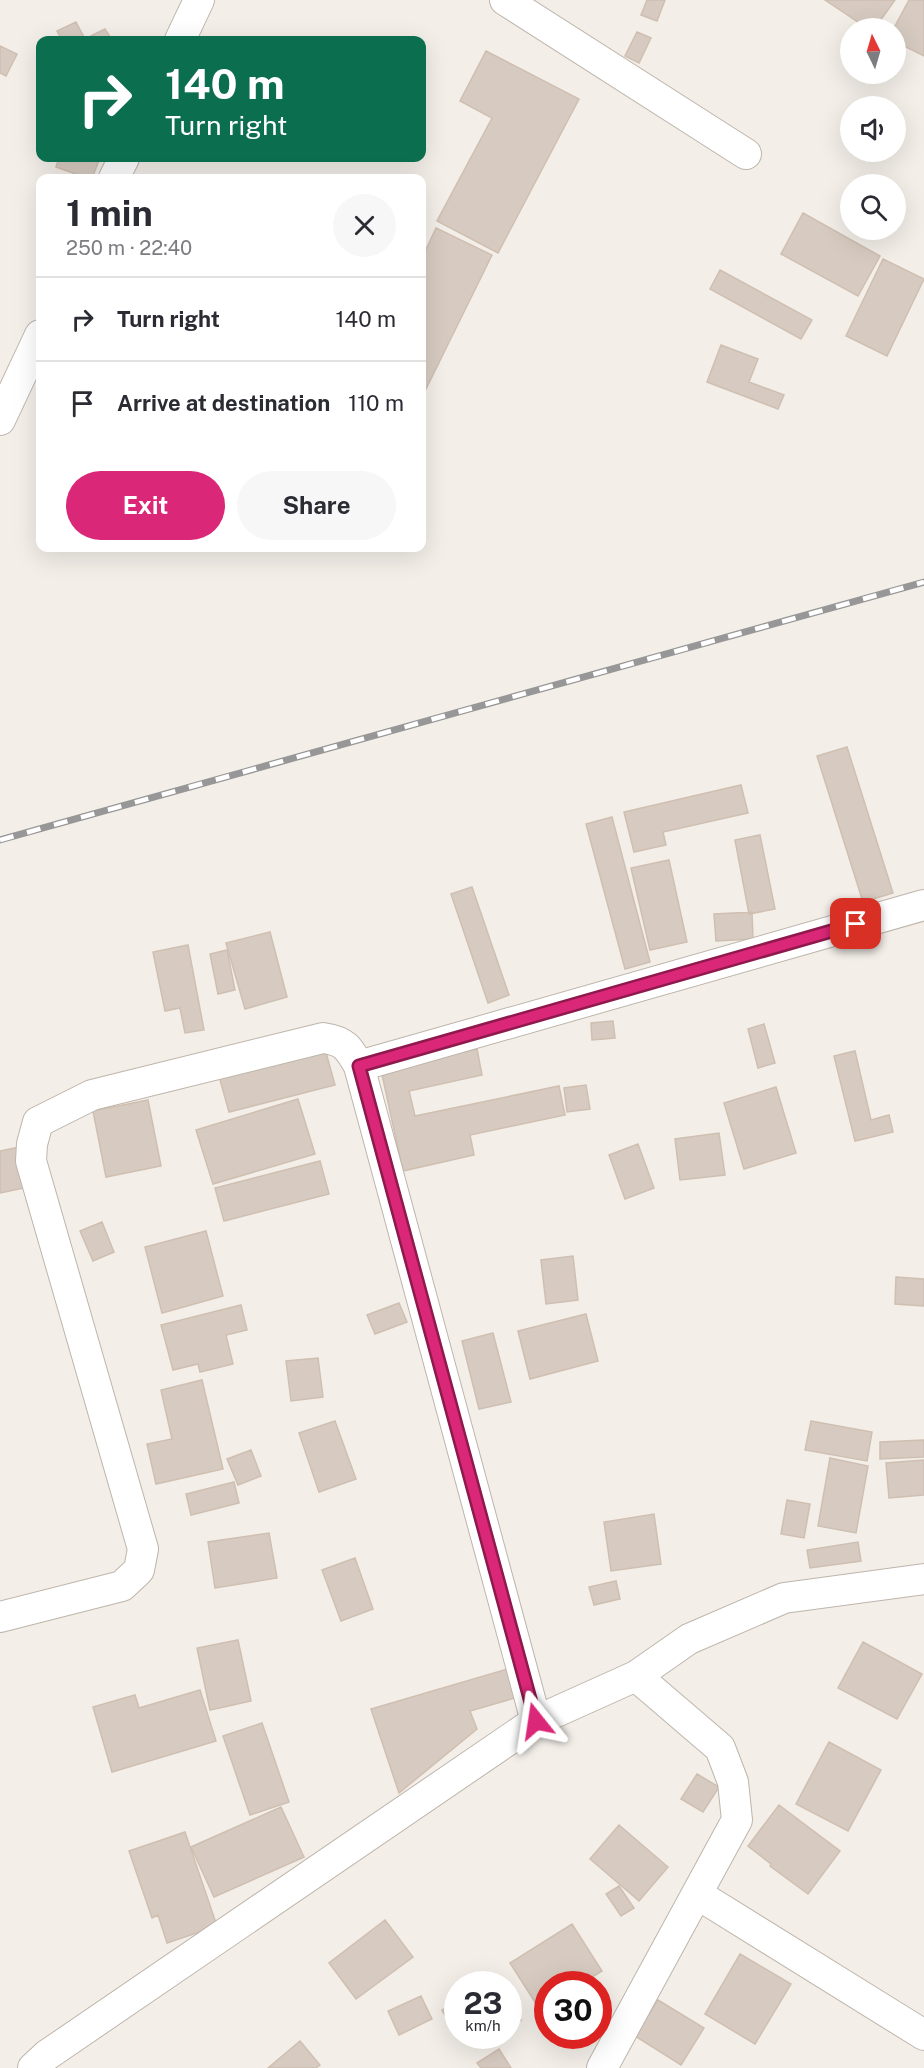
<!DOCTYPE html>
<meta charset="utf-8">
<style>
:root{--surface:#fff;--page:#f7f7f7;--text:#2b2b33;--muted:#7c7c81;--line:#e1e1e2;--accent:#db2777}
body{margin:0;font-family:"Public Sans",sans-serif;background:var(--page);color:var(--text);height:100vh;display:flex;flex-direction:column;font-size:22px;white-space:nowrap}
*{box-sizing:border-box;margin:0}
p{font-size:20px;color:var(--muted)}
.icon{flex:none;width:33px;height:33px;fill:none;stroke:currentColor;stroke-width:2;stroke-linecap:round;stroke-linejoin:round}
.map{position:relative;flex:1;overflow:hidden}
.side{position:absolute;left:36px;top:174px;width:390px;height:378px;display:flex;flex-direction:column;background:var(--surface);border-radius:12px;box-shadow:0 6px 24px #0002}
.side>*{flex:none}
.hud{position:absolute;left:36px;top:36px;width:390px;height:126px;border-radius:12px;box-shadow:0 6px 24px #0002;background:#0b6e4f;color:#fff;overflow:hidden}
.needle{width:39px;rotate:355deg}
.buttons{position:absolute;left:840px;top:18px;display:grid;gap:12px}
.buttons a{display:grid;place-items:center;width:66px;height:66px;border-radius:50%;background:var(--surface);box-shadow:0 6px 24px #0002;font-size:30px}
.speed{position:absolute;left:444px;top:1971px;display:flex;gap:12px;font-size:30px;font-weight:700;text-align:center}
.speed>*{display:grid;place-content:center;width:78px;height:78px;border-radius:50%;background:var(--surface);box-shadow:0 6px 24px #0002;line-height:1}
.speed small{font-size:15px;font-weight:400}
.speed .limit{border:9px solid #d22;background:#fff;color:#111}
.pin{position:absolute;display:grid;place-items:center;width:51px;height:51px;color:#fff;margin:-26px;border-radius:12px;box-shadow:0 3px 9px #0006}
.me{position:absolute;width:66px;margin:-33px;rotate:345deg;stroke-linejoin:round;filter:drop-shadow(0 0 4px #0008)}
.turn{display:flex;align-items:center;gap:21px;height:126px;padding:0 30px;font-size:27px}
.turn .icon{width:78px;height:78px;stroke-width:2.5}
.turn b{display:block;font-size:42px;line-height:51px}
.round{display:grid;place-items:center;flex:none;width:63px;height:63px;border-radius:32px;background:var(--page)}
.summary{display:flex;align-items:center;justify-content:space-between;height:102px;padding:0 30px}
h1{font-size:36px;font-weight:700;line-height:45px}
.action{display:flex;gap:12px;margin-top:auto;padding:12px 30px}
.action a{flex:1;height:69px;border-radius:36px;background:var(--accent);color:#fff;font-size:24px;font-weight:700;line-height:69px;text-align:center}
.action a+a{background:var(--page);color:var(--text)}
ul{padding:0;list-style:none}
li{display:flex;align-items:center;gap:18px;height:84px;padding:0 30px;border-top:2px solid var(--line)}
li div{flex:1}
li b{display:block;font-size:22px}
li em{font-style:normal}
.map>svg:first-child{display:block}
.building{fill:#d7cbc1;stroke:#cfbfb1;stroke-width:1.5}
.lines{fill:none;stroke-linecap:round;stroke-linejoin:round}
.minor-casing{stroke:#beb5ab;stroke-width:32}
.minor{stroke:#fff;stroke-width:30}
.rail-casing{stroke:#979797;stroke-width:7}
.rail{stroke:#fff;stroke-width:4.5;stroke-dasharray:14;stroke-linecap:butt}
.route-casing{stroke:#8e194d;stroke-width:15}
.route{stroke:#db2777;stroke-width:10}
</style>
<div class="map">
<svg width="924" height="2068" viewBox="0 0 924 2068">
<rect width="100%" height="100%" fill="#f3eee8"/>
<path class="building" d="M647,0H665L657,21L641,15Z
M825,0H895L875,28H867Z
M909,0H924V56L896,42L894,28Z
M76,22L85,39L105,29L112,40H62L57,31Z
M637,32L651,38L639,63L625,56Z
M0,46L17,54L6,76L0,73Z
M486,51L579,99L498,253L437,221L492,118L460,101Z
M59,158H100L92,178H87L56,167Z
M803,213L880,256L858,296L781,254Z
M436,228L492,255L425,391L422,389V258Z
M883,259L924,279L887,356L846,336Z
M720,270L812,320L801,339L710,289Z
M721,345L758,359L749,382L784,395L778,409L707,382Z
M847,747L893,893L863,902L817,756Z
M741,785L748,813L663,832L666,845L634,852L624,812Z
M612,817L650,962L625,969L586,824Z
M760,835L775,909L749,914L735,840Z
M669,860L687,942L650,950L631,868Z
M472,887L509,995L488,1003L451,894Z
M752,912L753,939L716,941L714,914Z
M270,932L287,997L245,1009L226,943Z
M188,945L204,1030L185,1033L180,1008L165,1011L153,952Z
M227,950L235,990L218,994L210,954Z
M613,1021L615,1038L592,1040L591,1023Z
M764,1024L775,1063L758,1068L748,1029Z
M325,1049L335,1085L229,1112L219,1076Z
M477,1049L482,1075L409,1091L415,1116L559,1086L565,1115L470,1135L474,1155L403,1171L381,1070Z
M855,1051L871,1120L889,1115L893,1132L855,1141L834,1056Z
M586,1085L590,1109L567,1112L564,1088Z
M776,1087L796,1153L744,1169L724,1103Z
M298,1099L315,1154L213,1184L196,1130Z
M148,1100L161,1166L106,1177L93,1111Z
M719,1133L725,1175L680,1180L675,1139Z
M638,1144L654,1188L625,1199L609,1155Z
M20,1147L29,1187L0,1193V1151Z
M320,1161L329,1194L224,1221L215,1188Z
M102,1222L114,1252L93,1261L80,1231Z
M206,1231L223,1296L162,1313L145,1247Z
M573,1256L578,1300L546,1304L541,1260Z
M896,1277L924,1279V1306L895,1304Z
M399,1303L407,1322L375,1334L367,1315Z
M241,1305L247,1330L226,1335L233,1364L200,1372L198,1364L173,1370L161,1325Z
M586,1314L598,1361L530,1379L518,1331Z
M493,1333L511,1402L479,1409L462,1341Z
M318,1358L323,1397L291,1401L286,1361Z
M202,1380L223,1469L156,1484L147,1444L172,1439L161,1390Z
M335,1421L356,1479L319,1492L299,1433Z
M811,1421L872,1432L867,1461L805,1450Z
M924,1440V1457L880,1459V1442Z
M251,1450L261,1476L238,1485L227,1459Z
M830,1458L868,1466L856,1533L818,1526Z
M924,1460V1495L889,1498L886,1463Z
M234,1482L239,1503L191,1515L186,1494Z
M787,1500L810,1504L804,1538L781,1534Z
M654,1514L661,1564L611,1571L604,1522Z
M269,1533L277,1578L215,1588L208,1542Z
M858,1542L861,1561L810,1568L807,1550Z
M355,1558L373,1609L341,1621L322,1570Z
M616,1581L620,1599L594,1605L589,1587Z
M238,1640L251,1701L210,1710L197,1648Z
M863,1642L922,1674L897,1719L838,1688Z
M514,1667L522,1696L470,1711L477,1729L399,1793L371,1709Z
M200,1690L216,1741L112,1772L93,1707L135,1695L139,1708Z
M262,1723L289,1802L250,1815L223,1736Z
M829,1742L881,1770L848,1831L796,1804Z
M697,1774L719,1787L703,1812L681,1799Z
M779,1805L840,1851L808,1894L770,1866L771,1864L748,1846Z
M281,1807L304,1857L214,1897L191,1847Z
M619,1825L668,1867L639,1901L590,1859Z
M185,1832L217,1926L167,1943L158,1915L152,1918L129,1851Z
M619,1886L634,1908L621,1916L606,1894Z
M385,1920L413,1957L356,1999L329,1963Z
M572,1924L602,1971L581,1984H548V2006L540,2010L510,1963Z
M740,1954L791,1984L755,2044L705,2014Z
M421,1996L432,2019L399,2035L388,2011Z
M508,1999L521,2020L508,2027Z
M658,2000L704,2028L681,2065L635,2036Z
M458,2002V2036H460L457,2037L442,2010Z
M300,2041L320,2065L316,2068H268Z
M499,2049L511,2068H481L477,2063Z"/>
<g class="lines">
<defs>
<path id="minor" d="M505,0L746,154
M180,40L199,0
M114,178L124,158
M0,420L40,335
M0,1617L122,1586L139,1570L143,1549L31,1161L32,1144L38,1122L92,1095L323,1038C345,1041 349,1048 359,1066
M536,1721L359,1066L924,905
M697,1894L924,2035
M33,2068L47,2055L536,1721L636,1676L689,1639L784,1598L924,1579
M602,2068L737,1820L733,1782L720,1748L636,1676"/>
</defs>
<use href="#minor" class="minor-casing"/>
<use href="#minor" class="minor"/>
<defs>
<path id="rail" d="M0,840L924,582"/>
</defs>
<use href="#rail" class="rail-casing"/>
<use href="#rail" class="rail"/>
</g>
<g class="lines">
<defs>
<path id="route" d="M536,1721L359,1066L856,924"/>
</defs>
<use href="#route" class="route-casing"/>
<use href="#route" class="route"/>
</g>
</svg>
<div class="buttons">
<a><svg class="needle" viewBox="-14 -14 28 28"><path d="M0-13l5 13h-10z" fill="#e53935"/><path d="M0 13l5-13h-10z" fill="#7c7c81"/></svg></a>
<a><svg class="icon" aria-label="sound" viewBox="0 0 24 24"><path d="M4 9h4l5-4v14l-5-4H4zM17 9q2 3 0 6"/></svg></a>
<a><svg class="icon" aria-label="search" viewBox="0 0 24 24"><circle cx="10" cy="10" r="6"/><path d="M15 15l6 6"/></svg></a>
</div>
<div class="speed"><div>23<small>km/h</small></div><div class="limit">30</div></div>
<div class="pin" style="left:856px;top:924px;background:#d93025"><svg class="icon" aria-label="arrive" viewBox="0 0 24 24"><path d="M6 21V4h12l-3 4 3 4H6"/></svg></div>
<svg class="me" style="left:536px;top:1721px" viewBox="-20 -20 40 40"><path d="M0-17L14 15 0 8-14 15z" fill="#db2777" stroke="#fff" stroke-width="4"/></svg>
<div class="hud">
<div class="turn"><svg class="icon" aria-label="right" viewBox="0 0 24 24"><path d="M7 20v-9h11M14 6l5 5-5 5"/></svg><div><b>140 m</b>Turn right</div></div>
</div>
<section class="side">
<div class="summary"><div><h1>1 min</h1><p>250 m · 22:40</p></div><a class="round"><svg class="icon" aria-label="close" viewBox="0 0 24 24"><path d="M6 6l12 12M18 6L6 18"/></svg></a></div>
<ul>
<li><svg class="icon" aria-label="right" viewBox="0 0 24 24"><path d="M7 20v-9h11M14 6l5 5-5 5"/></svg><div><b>Turn right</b></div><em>140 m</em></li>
<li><svg class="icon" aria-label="arrive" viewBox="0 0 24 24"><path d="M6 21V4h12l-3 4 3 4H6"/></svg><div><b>Arrive at destination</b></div><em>110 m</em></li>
</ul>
<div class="action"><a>Exit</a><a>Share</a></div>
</section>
</div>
